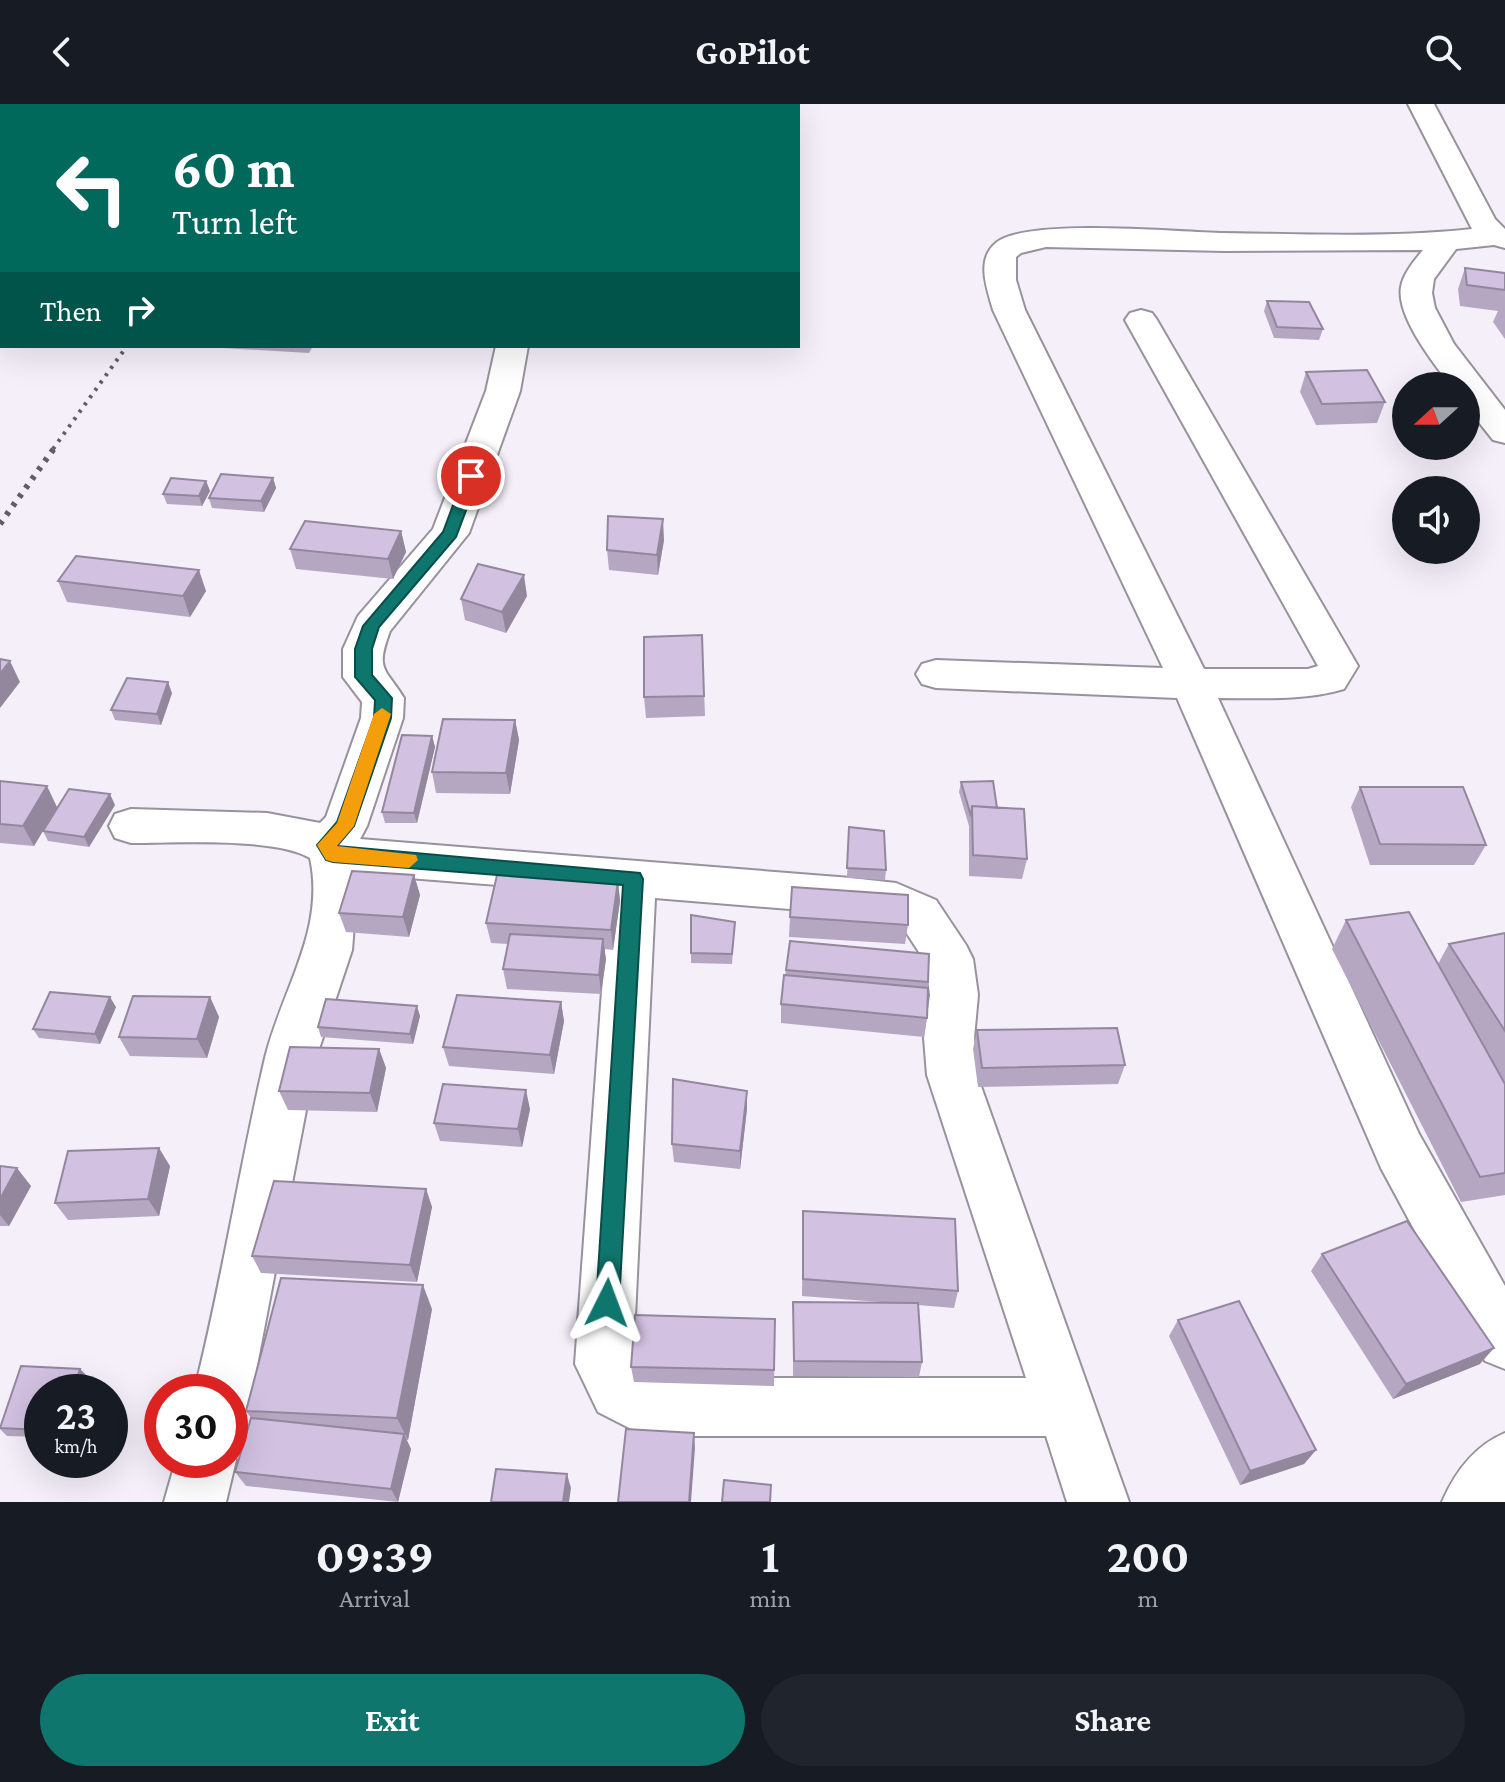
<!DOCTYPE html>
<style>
:root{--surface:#171b24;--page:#20242c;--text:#f1f3f6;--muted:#9ea1a6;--accent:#0f766e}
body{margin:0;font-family:"Crimson Pro",serif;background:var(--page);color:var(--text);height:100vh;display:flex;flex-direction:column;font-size:30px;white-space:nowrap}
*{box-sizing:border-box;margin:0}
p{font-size:26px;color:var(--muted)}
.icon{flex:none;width:44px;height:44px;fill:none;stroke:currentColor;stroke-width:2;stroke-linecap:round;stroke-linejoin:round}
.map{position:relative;height:1398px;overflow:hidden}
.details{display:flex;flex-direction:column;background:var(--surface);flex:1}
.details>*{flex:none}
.top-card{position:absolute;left:0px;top:0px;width:800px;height:244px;box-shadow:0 8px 32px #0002;background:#00695c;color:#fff;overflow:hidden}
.needle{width:52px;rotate:249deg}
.tools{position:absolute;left:1392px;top:268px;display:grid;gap:16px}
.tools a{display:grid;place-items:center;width:88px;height:88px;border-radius:50%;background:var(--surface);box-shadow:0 8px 32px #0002;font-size:40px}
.speed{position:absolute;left:24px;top:1270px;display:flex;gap:16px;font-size:40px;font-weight:700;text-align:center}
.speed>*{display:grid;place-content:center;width:104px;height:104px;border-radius:50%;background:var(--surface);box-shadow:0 8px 32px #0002;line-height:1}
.speed small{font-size:20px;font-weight:400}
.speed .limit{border:12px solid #d22;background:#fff;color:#111}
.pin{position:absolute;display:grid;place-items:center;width:68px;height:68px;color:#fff;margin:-34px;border:4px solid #fff;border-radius:50%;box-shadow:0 2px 8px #0007}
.me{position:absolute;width:88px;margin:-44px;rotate:3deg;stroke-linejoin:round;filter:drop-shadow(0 0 6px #0008)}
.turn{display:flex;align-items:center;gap:28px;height:168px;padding:0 40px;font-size:36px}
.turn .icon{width:104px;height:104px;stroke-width:2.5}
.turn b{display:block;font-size:56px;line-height:68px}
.then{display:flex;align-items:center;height:76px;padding:0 40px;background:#0003;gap:16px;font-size:30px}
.eta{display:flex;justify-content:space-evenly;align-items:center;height:136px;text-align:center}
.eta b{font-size:48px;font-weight:700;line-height:56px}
.primary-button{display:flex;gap:16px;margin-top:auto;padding:16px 40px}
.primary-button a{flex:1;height:92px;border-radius:48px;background:var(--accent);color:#fff;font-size:32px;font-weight:700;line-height:92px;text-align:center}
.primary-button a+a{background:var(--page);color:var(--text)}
header{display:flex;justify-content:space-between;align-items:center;height:104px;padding:0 40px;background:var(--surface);font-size:36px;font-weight:700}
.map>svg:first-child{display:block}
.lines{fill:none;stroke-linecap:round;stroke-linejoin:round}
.street-casing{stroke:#97929c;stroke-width:4}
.street{fill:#fff;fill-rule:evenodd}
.rail-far1{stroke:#605d63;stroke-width:4;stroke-dasharray:3 6;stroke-linecap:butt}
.rail{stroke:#605d63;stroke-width:6;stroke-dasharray:4 7;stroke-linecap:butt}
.wall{fill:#b5a6c2}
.shaded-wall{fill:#93879e}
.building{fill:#d2c1e1;stroke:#93879e;stroke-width:2}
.route{fill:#0f766e;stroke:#0a4d48;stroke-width:2}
.slow{fill:#f59e0b}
</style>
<header><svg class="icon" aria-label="back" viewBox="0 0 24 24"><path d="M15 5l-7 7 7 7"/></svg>GoPilot<svg class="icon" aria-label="search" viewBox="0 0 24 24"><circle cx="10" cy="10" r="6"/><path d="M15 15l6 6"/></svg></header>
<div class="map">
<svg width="1505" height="1398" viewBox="0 0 1505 1398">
<rect width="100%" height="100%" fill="#f5effa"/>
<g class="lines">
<defs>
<path id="street" d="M1408,0H1434L1495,115L1505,125V144L1494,141L1456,145L1434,175L1432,189L1435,204L1454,240L1505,306V339L1493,336L1466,302V282H1451C1434,260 1396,212 1401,183C1403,170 1414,157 1423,146L1225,147L1046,143L1021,149L1016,153V176L1025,206L1204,565H1308L1318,562L1125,216L1130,209L1141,206L1152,209L1157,216L1358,562L1344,585C1303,597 1260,594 1218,594L1419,1030L1505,1182V1265L1485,1257L1381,1064L1177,594L936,584L922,580L916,570L922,560L936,556L1163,564L993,206C987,184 975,155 997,138C1029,114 1176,128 1221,129C1302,130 1392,134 1472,125Z
M496,242H528L520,287L469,429L390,527C375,567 385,563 404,594L403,614L367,722L360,735L851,774L896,779L936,796L966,841L973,855L978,891L974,934L977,971L1129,1398H1067L1046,1332H645L598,1308L575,1260L609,790L358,770L352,846L316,954L252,1288L244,1309L230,1314V1288H194C222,1178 239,1065 265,954C281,887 326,826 310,754C276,733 173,739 131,739L115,734L109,722L115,710L131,705L267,709L320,719L326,713L361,614L362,598L343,573V545L358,512L433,425L486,287ZM655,794L851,810L889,816L902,822L926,859L930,891L924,934L927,971L1026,1274H652L640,1266L633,1255Z
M1505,1329V1398H1442C1455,1368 1474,1342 1505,1329Z
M230,1341L236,1356L226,1398H164L176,1356H230Z"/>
</defs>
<use href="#street" class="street-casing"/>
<use href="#street" class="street"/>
<path class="rail-far1" d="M53,345L127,242"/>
<path class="rail" d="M0,420L55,343"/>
</g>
<path class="wall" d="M0,58L2,59V103H0Z
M0,112H2V158H0Z
M1465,164L1505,169V235L1493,218L1498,207L1460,202L1458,185Z
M1267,197L1323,225L1319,236L1274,234L1264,207Z
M222,242H313L309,249L223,244Z
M1306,268L1385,298L1377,319L1316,321L1300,288Z
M1406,313V342H1442L1404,343L1393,324L1397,314Z
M273,374L276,384L264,408L212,404L209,394Z
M206,377L210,387L202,402L167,400L163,390Z
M401,427L406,448L393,475L296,465L290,445Z
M664,436L658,471L609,466L607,446Z
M58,477L206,487L190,513L67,498Z
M527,492L506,529L465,516L461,495Z
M702,531L705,612L646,614L644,593Z
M172,589L161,621L115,616L111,606Z
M515,616L519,636L510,690L436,689L432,668Z
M432,632L435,643L417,719H385L382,708Z
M0,677L57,703L115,701L89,743L48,737L43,727L34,742L0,739Z
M961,678L997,704L1027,755L1022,775L969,772V722L959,688Z
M1360,683L1486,741L1474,761H1370L1351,703Z
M849,723L886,766L885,776L847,774Z
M414,771L420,791L409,833L346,828L339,809Z
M618,777L620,797L613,846L604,845L606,855L601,890L507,885L503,865L508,840L491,839L486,819Z
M790,813L908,821L905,840L789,833Z
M1346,816L1438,860L1449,840L1505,829V1091L1461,1098L1332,845Z
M735,818L732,860L691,859V849Z
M786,866L928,878L927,914L924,933L781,919V900Z
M210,893L219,913L207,954L130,952L119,933Z
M561,898L564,917L554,970L449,962L443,943Z
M116,903L100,940L39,934L33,925Z
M420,912L413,940L321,933L318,923Z
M977,926L1125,961L1118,980L978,983L973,945Z
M379,945L386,964L377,1008L288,1006L279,987Z
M747,987V1005L740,1065L674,1058L672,1040Z
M530,1005L522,1043L440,1037L434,1019Z
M0,1062L31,1082L9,1122H0Z
M170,1062L159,1112L68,1116L55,1099Z
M426,1085L432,1103L417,1178L261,1169L252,1152Z
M803,1107L958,1187L954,1204L918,1201L922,1258L919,1273L793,1272V1198L893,1199L802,1192Z
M1322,1150L1480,1260L1393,1295L1311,1167Z
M432,1205L408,1336H406L411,1345L398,1398L246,1382L235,1368L251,1314L246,1307Z
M775,1215L774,1282L634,1278L631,1263Z
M1178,1216L1316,1346L1304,1360L1240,1381L1169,1232Z
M21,1262L80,1265L87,1272L82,1288H42V1333L7,1332L0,1325Z"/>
<path class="shaded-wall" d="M251,0H265V2H249Z
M273,374L276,384L264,408L261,397Z
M206,377L210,387L202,402L199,392Z
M663,415L664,436L658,471L657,451Z
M401,427L406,448L393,475L388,455Z
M199,466L206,487L190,513L183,492Z
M524,471L527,492L506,529L502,508Z
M10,557L20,578L0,604V570Z
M168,578L172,589L161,621L157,610Z
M515,616L519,636L510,690L506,669Z
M432,632L435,643L417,719L414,709Z
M47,682L57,703L34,742L23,722Z
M110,690L115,701L89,743L84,733Z
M414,771L420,791L409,833L403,813Z
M618,777L620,797L613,846L611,826Z
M603,835L606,855L601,890L599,871Z
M110,893L116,903L100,940L95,930Z
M210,893L219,913L207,954L197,935Z
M561,898L564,917L554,970L550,951Z
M417,902L420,912L413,940L410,930Z
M379,945L386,964L377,1008L370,989Z
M526,986L530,1005L522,1043L518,1025Z
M747,987V1005L740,1065V1047Z
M159,1044L170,1062L159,1112L148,1095Z
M17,1064L31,1082L9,1122L0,1111V1095Z
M426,1085L432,1103L417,1178L410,1161Z
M423,1181L432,1205L408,1336L397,1314Z
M1494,1244L1480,1260L1393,1295L1406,1280Z
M80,1265L87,1272L82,1288H72Z
M694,1329L695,1344L691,1398H689Z
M404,1330L411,1345L398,1398L391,1385Z
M1316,1346L1304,1360L1240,1381L1250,1367Z
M567,1370L571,1384L569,1398H563Z"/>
<path class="building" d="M209,0H251L249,2H208Z
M0,58L2,59V71H0Z
M0,71H2V84L0,83Z
M0,112H2V130H0Z
M1465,164L1505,169V186L1467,181Z
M1267,197L1309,198L1323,225L1277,223Z
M1367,266L1385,298L1322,300L1306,268Z
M1406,313V329L1397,314Z
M221,370L273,374L261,397L209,394Z
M171,374L206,377L199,392L163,390Z
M608,412L663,415L657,451L607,446Z
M305,417L401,427L388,455L290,445Z
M76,452L199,466L183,492L58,477Z
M478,460L524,471L502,508L461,495Z
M702,531L704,592L644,593V533Z
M0,555L10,557L0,570Z
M127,574L168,578L157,610L111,606Z
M443,615L515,616L506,669L432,668Z
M402,631L432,632L414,709L382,708Z
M0,677L47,682L23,722L0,720Z
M993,677L997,704L972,702L971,712L961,678Z
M1360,683H1463L1486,741L1380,740Z
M69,685L110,690L84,733L43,727Z
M972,702L1024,705L1027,755L973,751Z
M849,723L884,727L886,766L847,764Z
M352,767L414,771L403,813L339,809Z
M497,771L618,777L611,826L486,819Z
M792,783L908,791V821L790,813Z
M1409,808L1505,980V1069L1480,1073L1346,816Z
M691,811L735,818L732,850L691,849Z
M1505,829V927L1449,840Z
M510,830L603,835L599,871L503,865Z
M790,837L929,850L928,878L786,866Z
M784,871L928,884L927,914L781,900Z
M50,888L110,893L95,930L33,925Z
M457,891L561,898L550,951L443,943Z
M133,892L210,893L197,935L119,933Z
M326,895L417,902L410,930L318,923Z
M1117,924L1125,961L982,964L977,926Z
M290,943L379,945L370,989L279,987Z
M673,975L747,987L740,1047L672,1040Z
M443,980L526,986L518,1025L434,1019Z
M159,1044L148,1095L55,1099L68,1047Z
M0,1062L17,1064L0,1095Z
M274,1077L426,1085L410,1161L252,1152Z
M803,1107L955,1115L958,1187L803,1175Z
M1407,1117L1494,1244L1406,1280L1322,1150Z
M281,1174L423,1181L397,1314L246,1307Z
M1239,1197L1316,1346L1250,1367L1178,1216Z
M793,1198L918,1199L922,1258L794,1257Z
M635,1211L775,1215L774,1266L631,1263Z
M21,1262L80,1265L72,1288H42V1326L0,1324Z
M251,1314L404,1330L391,1385L235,1368Z
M626,1325L694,1329L689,1398H618Z
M496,1365L567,1370L563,1398H491Z
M724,1376L771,1381L770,1398H722Z"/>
<path class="route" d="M471,368L479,372L456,433L379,523L372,545V571L392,594L391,614L354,722L337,742L640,769L643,775L619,1199L616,1207L607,1210L599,1207L596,1199L623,781L333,758L326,756L317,741L337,718L374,614L375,596L355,573V545L363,522L443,428L464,372Z"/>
<path class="slow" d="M382,604L391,610L354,722L337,742L416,751L418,756L409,764L333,758L326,756L317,741L337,719L374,610Z"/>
</svg>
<div class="tools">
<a><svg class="needle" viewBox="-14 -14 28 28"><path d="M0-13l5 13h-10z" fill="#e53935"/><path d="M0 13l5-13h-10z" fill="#9ea1a6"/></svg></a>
<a><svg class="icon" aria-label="sound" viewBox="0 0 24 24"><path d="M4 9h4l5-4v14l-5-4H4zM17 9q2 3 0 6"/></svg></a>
</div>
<div class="speed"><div>23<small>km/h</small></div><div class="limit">30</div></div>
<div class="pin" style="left:471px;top:372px;background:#d93025"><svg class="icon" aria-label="arrive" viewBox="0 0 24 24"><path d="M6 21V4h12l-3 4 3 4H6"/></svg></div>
<svg class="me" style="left:607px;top:1199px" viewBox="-20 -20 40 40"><path d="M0-17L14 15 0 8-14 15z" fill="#0f766e" stroke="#fff" stroke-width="4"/></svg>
<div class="top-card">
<div class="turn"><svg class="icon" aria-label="left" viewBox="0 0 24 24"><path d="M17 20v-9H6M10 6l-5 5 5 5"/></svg><div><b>60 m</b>Turn left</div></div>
<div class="then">Then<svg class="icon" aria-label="right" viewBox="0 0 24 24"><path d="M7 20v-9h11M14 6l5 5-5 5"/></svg></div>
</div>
</div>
<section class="details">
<div class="eta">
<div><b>09:39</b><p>Arrival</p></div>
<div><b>1</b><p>min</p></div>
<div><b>200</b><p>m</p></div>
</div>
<div class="primary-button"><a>Exit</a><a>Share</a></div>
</section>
